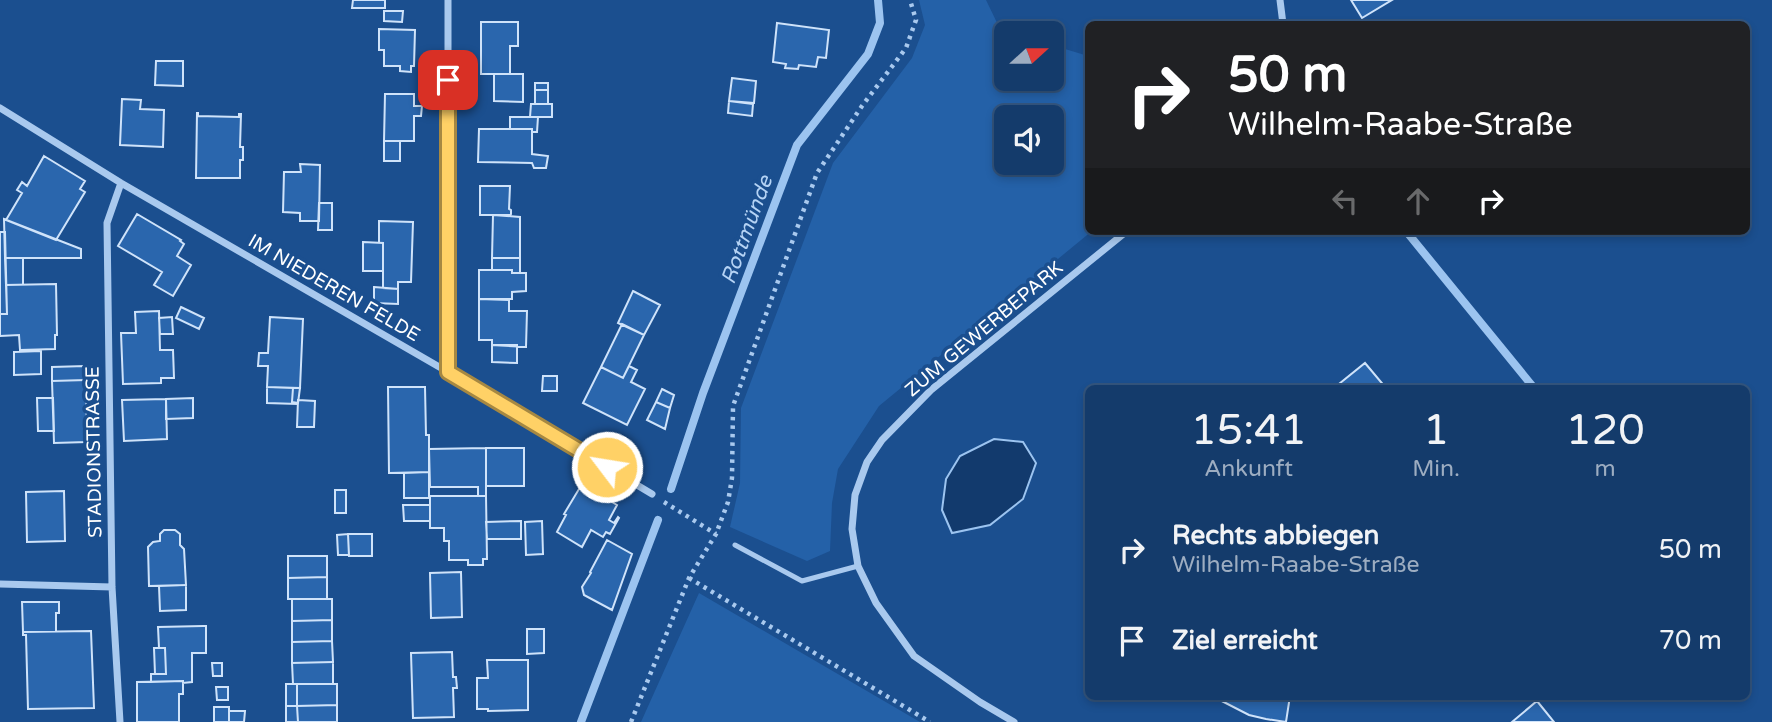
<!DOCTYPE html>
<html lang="de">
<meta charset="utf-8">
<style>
:root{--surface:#143b6b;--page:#214673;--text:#f1f3f6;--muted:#9dadc1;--line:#33557e}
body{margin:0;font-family:"Varela Round",sans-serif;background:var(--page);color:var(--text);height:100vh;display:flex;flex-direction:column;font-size:26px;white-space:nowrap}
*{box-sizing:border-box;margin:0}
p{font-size:23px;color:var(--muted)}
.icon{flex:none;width:38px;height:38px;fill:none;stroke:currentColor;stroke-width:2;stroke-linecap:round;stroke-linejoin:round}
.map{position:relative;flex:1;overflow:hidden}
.details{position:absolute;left:1085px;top:385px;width:665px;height:315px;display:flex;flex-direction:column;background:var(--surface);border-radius:10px;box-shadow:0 4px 10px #0003,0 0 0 2px var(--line)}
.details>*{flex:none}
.top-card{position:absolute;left:1085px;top:21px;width:665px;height:214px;border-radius:10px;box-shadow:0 4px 10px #0003,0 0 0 2px var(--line);background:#202124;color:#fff;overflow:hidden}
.needle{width:46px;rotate:69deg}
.buttons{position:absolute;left:994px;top:21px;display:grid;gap:14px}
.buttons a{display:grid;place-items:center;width:70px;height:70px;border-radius:10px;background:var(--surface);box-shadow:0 4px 10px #0003,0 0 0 2px var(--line);font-size:35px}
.pin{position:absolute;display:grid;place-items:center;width:60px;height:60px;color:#fff;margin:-30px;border-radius:14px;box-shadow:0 4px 10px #0006}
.me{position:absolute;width:77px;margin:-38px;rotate:301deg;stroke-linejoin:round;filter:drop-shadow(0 0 5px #0008)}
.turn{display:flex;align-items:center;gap:24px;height:147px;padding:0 28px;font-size:32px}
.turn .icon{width:91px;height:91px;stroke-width:2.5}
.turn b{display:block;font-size:49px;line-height:60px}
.lanes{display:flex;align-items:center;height:66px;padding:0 28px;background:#0003;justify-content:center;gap:35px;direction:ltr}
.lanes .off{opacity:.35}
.eta{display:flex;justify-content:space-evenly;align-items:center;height:119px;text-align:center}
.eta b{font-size:42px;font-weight:600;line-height:49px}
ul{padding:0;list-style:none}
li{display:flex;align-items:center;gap:21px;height:91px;padding:0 28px}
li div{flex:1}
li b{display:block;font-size:26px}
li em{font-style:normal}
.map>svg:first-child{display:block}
.green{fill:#2461a8;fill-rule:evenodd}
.water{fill:#123a6d;stroke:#9cc4f0;stroke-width:2}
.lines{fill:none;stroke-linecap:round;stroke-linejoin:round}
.stream{stroke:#9cc4f0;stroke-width:8}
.building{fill:#2a66ad;stroke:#cfe3fa;stroke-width:2}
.path{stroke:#a9c9ee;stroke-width:4.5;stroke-dasharray:3.5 5;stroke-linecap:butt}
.lane{stroke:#a9c9ee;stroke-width:5}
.street{stroke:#a9c9ee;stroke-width:7}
.route-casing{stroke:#a68842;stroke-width:18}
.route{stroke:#ffd166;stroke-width:12}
.labels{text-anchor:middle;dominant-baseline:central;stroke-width:7;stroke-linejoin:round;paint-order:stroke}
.street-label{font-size:19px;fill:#fff;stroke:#1b4f8f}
.water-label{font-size:21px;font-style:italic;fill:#b5d3f5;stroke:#1b4f8f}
</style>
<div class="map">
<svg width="1772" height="722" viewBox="0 0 1772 722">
<rect width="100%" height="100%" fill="#1b4f8f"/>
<path class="green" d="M919,0H986L1000,29L1014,33H1006V79H1052V45L1088,56V231H1092L879,406L838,469L832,503L830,551L807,561L730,527L740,483L741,408L833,163L912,58L925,25ZM1006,117H1052V163H1006Z
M699,593L920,722H641Z"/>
<path class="water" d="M994,439L1023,442L1036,463L1023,499L990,525L952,533L942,510L946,479L960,456Z"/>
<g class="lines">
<path class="stream" d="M1406,231L1534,388
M671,489L703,393L797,145L868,54L880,23L878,0
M581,722L658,520"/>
</g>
<path class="building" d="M353,0H385V8H352Z
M1351,0H1392L1362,18Z
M384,11H403L402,22L384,21Z
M481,22H518V46H510V74H481Z
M777,23L829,30L826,58L818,57L816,67L799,65L798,69L785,68L786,64L773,62Z
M379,29L415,30L414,66H411V72L400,71V66H384V50H379Z
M156,61H183V86L155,85Z
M494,74H523V102L494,101Z
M732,78L756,81L754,103L729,101Z
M535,83H548V90H535Z
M535,90H548V104H535Z
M385,94H414V106H422L421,116H414V141H384Z
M122,99L141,100L140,109L164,110L163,147L120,145Z
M729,101L753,104L752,116L728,113Z
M531,104H552V117H530Z
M197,113H198V116L239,117V114H241L240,147H243V160H240V178H196Z
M510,117H538L537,132H532V129H510Z
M479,129H532V154L548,156L546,168H534L532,163L478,162Z
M384,141H400V161H384Z
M44,156L85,181L80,189L85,192L56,240L6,220L22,193L17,190L22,182L27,186Z
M300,164L320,165L319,221H300V213L283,212L284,172H301Z
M480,186H510L509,209L511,210V214L510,215H480Z
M319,203H332V230H318Z
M137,214L181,240L180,241L184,244L177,256L191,265L173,296L154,285L162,272L118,246Z
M493,215L520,217V258H492Z
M4,219L81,249V258H5Z
M379,221L413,222L411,282H398V289L383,288V243H379Z
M0,232H5L7,314H0Z
M363,242L383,243V271H363Z
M5,258H23V285H6Z
M492,258H520V273H512V270H492Z
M479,270H512V273H526V291L512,292V299H479Z
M56,284L57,335H55V349L20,350L19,335L0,336V314H7L6,285Z
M374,287L398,289V304L374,303Z
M633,291L660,305L644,335L618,323Z
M479,299L509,300V311H527L526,347L492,345V340H479Z
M181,307L204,318L199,329L176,318Z
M159,311L160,350H173L174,378H161V383L123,384L121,333H136L135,312Z
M172,317L173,334H160L159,318Z
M270,317L303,319L300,388L267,387L268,366H258L259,353H268Z
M622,324L644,335L623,378L601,367Z
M492,345H517V363L492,362Z
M41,351V374L14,375V352Z
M1365,363L1386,388H1334Z
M85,366L86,380L52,381V367Z
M629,366L637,370L631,382L645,389L627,425L583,403L601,367L623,378Z
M543,376H557V391H542Z
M86,380L87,442L54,443L52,381Z
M267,387L293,388L292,402L298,404L267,403Z
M388,387H425L426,435H429V472L389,473Z
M293,388H300L298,403L292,402Z
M662,389L674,395L670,408L656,402Z
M37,398H53L54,431H38Z
M193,398V418L166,419V399Z
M166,399L167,439L124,441L122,400Z
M298,400L315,401L314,427H297Z
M656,402L670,408L665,429L647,420Z
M486,448V496H478V487H430L429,449Z
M486,448H524V486H486Z
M429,472V498H404V473Z
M582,484L617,505L609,520L614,523L618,517L619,518L610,534L606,532L603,537L591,530L582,547L557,532L566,515L564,514Z
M335,490H346V513H335Z
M64,491L65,541L27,542L26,492Z
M430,496H486L487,559H483V565H468V560H449V541H444V528H430Z
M403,505H430V521H404Z
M521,521V539H487L486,522Z
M542,521L543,554L526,555L525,522Z
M164,530H175L180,534V545L184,549L186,585L149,586L148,547L153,542L160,541V534Z
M348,534L349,555H338L337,535Z
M348,534H372V556H349Z
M607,540L632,554L612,610L584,595L582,587L591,573L590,572Z
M288,556H327V577L288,578Z
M461,572L462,617L431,618L430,573Z
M327,577V599H288V578Z
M186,585V610L160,611L159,586Z
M292,599H332V620L292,621Z
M22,602H59V613H56V632H23Z
M332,620V641L292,642V621Z
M203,626H206V653H192V682L183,683V681L151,682V674H166L165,648H159L158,627Z
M527,629H544V653L527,654Z
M91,631L94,708L28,709L26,635H23V632Z
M332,641L333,662L292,663V642Z
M154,648H165L166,674H155Z
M452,652L453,677H456L457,688H453L454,717L413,718L411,653Z
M487,660H528V710L488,711V709H477V678H488Z
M333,662V684H293L292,663Z
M212,663H222V676H213Z
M183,681V694H179V722H137V682Z
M286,684H297V706H286Z
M297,684H337V705L297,706Z
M216,687H228V700H217Z
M1212,696H1290L1286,722L1266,719L1249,715Z
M1537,701L1554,722H1512Z
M337,705V722H298L297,706Z
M286,706H297L298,722H286Z
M214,707H229V722H214Z
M229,711H245L244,722H229Z"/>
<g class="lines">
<path class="path" d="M664,502L716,534
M689,578L930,722
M631,722L689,578L716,534L728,502L732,478L733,406L817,173L862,106L906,48L916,20L910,0"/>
<path class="lane" d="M735,545L802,581L858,566"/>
<path class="street" d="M1280,0L1283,24
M0,108L121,183L448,372L652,494
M448,372V0
M0,584L112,587
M120,722L112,587L107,223L121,183
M1014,722L980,702L914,656L876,603L858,566L852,529L855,495L867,462L882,440L931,390L1127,231"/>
</g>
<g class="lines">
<defs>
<path id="route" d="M448,80V372L607,467"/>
</defs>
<use href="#route" class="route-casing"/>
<use href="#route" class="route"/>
</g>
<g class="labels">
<g class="street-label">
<text transform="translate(334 288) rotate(30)">IM NIEDEREN FELDE</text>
<text transform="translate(984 329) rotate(-40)">ZUM GEWERBEPARK</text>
<text transform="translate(94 452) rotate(-91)">STADIONSTRASSE</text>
</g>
<g class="water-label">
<text transform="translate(747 230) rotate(-70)">Rottmünde</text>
</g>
</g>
</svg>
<div class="buttons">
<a><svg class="needle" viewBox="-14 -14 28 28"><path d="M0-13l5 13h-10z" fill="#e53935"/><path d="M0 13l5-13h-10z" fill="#9dadc1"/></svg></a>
<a><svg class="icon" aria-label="sound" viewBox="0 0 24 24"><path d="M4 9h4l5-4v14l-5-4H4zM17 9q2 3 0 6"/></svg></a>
</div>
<div class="pin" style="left:448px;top:80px;background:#d93025"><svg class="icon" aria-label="arrive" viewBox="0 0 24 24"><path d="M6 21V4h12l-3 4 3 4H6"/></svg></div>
<svg class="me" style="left:607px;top:467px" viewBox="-20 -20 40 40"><circle r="17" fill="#ffd166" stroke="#fff" stroke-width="3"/><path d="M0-11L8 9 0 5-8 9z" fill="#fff"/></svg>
<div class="top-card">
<div class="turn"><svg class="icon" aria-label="right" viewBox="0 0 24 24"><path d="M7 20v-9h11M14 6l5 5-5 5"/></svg><div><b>50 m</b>Wilhelm-Raabe-Straße</div></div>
<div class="lanes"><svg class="icon off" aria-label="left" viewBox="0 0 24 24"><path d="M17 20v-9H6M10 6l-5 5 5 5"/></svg><svg class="icon off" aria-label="ahead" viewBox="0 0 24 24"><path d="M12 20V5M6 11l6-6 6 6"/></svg><svg class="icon" aria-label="right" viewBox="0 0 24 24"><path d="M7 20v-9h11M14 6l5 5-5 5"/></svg></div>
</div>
<section class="details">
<div class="eta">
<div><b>15:41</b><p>Ankunft</p></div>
<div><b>1</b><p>Min.</p></div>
<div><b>120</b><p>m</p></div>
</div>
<ul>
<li><svg class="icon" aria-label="right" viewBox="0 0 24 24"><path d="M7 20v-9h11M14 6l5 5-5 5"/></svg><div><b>Rechts abbiegen</b><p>Wilhelm-Raabe-Straße</p></div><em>50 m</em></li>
<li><svg class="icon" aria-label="arrive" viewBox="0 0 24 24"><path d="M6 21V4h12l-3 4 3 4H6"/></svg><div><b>Ziel erreicht</b></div><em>70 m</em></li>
</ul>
</section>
</div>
